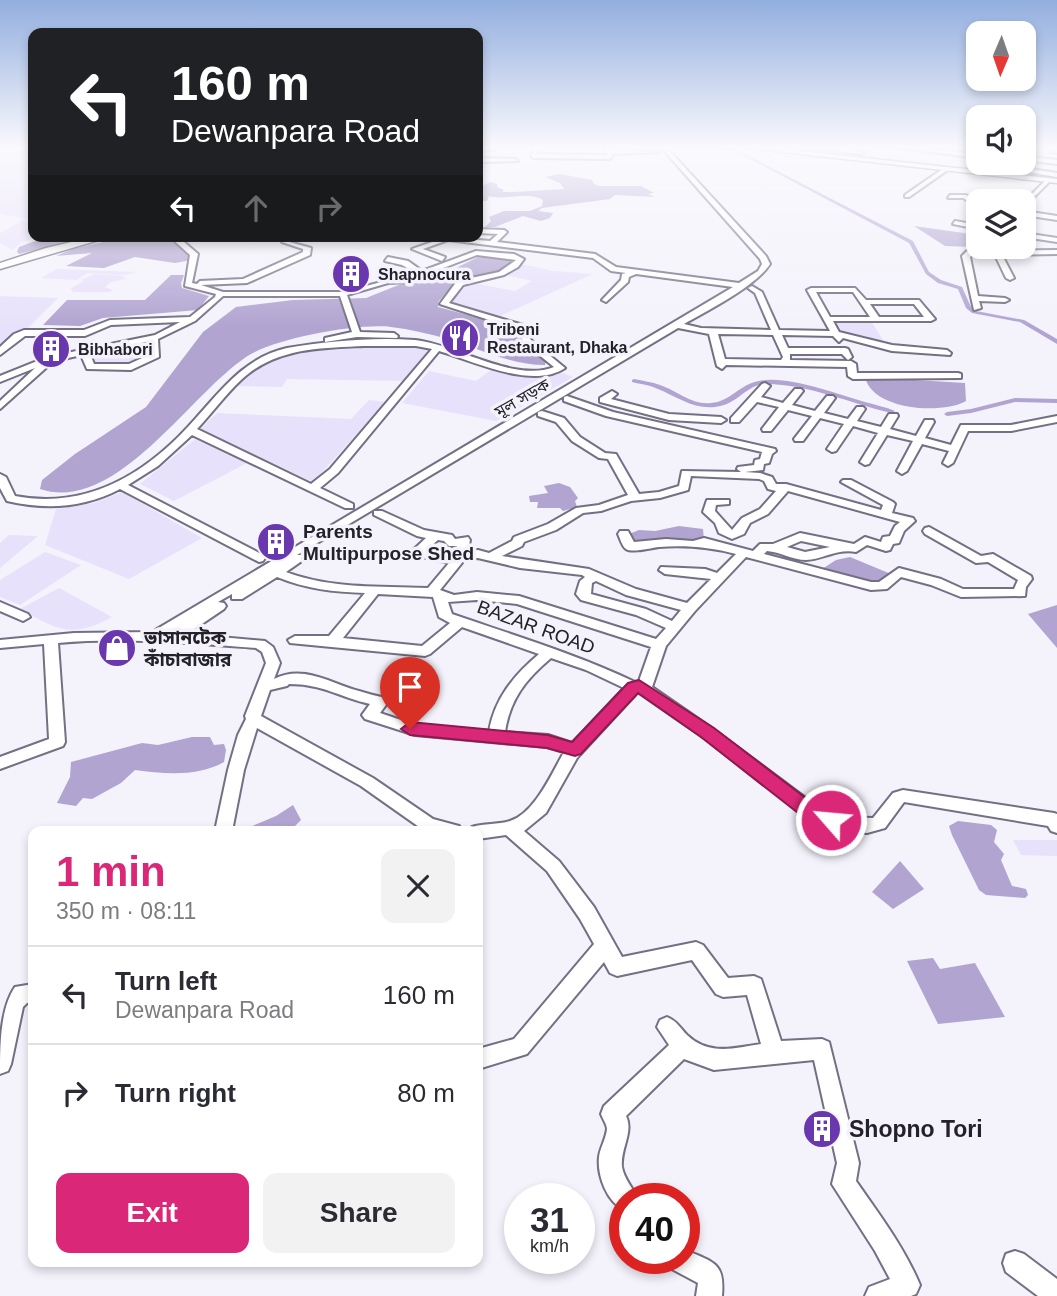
<!DOCTYPE html>
<meta charset="utf-8">
<style>
:root{--surface:#fff;--page:#f2f2f3;--text:#2b2b33;--muted:#7c7c81;--line:#e1e1e2;--accent:#db2777}
body{margin:0;font-family:Helvetica,"Noto Sans Bengali",sans-serif;background:var(--page);color:var(--text);height:100vh;display:flex;flex-direction:column;font-size:26px;white-space:nowrap}
*{box-sizing:border-box;margin:0}
p{font-size:23px;color:var(--muted)}
.icon{flex:none;width:38px;height:38px;fill:none;stroke:currentColor;stroke-width:2;stroke-linecap:round;stroke-linejoin:round}
.map{position:relative;flex:1;overflow:hidden}
.drawer{position:absolute;left:28px;top:826px;width:455px;height:441px;display:flex;flex-direction:column;background:var(--surface);border-radius:14px;box-shadow:0 4px 10px #0003}
.drawer>*{flex:none}
.guide{position:absolute;left:28px;top:28px;width:455px;height:214px;border-radius:14px;box-shadow:0 4px 10px #0003;background:#202124;color:#fff;overflow:hidden}
.needle{width:46px;rotate:182deg}
.controls{position:absolute;left:966px;top:21px;display:grid;gap:14px}
.controls a{display:grid;place-items:center;width:70px;height:70px;border-radius:14px;background:var(--surface);box-shadow:0 4px 10px #0003;font-size:35px}
.speed{position:absolute;left:504px;top:1183px;display:flex;gap:14px;font-size:35px;font-weight:700;text-align:center}
.speed>*{display:grid;place-content:center;width:91px;height:91px;border-radius:50%;background:var(--surface);box-shadow:0 4px 10px #0003;line-height:1}
.speed small{font-size:18px;font-weight:400}
.speed .limit{border:10px solid #d22;background:#fff;color:#111}
.pin{position:absolute;display:grid;place-items:center;width:60px;height:60px;color:#fff;margin:-72px -30px;border-radius:50% 50% 50% 0;rotate:-45deg;box-shadow:0 0 7px #0007}
.pin .icon{rotate:45deg}
.me{position:absolute;width:77px;margin:-38px;rotate:297deg;stroke-linejoin:round;filter:drop-shadow(0 0 5px #0008)}
.turn{display:flex;align-items:center;gap:24px;height:147px;padding:0 28px;font-size:32px}
.turn .icon{width:91px;height:91px;stroke-width:2.5}
.turn b{display:block;font-size:49px;line-height:60px}
.lanes{display:flex;align-items:center;height:66px;padding:0 28px;background:#0003;justify-content:center;gap:35px;direction:ltr}
.lanes .off{opacity:.35}
.round{display:grid;place-items:center;flex:none;width:74px;height:74px;border-radius:14px;background:var(--page)}
.summary{display:flex;align-items:center;justify-content:space-between;height:119px;padding:0 28px}
h1{font-size:42px;font-weight:700;line-height:52px;color:var(--accent)}
.cta{display:flex;gap:14px;margin-top:auto;padding:14px 28px}
.cta a{flex:1;height:80px;border-radius:14px;background:var(--accent);color:#fff;font-size:28px;font-weight:700;line-height:80px;text-align:center}
.cta a+a{background:var(--page);color:var(--text)}
ul{padding:0;list-style:none}
li{display:flex;align-items:center;gap:21px;height:98px;padding:0 28px;border-top:2px solid var(--line)}
li div{flex:1}
li b{display:block;font-size:26px}
li em{font-style:normal}
.map>svg:first-child{display:block}
.green{fill:#e8e1fb}
.water{fill:#b1a4d1}
.lines{fill:none;stroke-linecap:round;stroke-linejoin:round}
.canal{fill:#b1a4d1;fill-rule:evenodd}
.minor-casing{stroke:#746f83;stroke-width:4}
.major-casing{stroke:#746f83;stroke-width:3}
.minor{fill:#fff;fill-rule:evenodd}
.major{fill:#fff;fill-rule:evenodd}
.route{fill:#db2777;stroke:#8e194d;stroke-width:2}
.labels{text-anchor:middle;dominant-baseline:central;stroke-width:7;stroke-linejoin:round;paint-order:stroke}
.far-poi-label{font-size:16px;font-weight:bold;fill:#24212a;stroke:#f4f2fb;text-anchor:start}
.far-street-label{font-size:16px;fill:#24212a;stroke:#f4f2fb}
.poi-label{font-size:19px;font-weight:bold;fill:#24212a;stroke:#f4f2fb;text-anchor:start}
.street-label{font-size:19px;fill:#24212a;stroke:#f4f2fb}
.near-poi-label{font-size:23px;font-weight:bold;fill:#24212a;stroke:#f4f2fb;text-anchor:start}
</style>
<div class="map">
<svg width="1057" height="1296" viewBox="0 0 1057 1296">
<rect width="100%" height="100%" fill="#f4f2fb"/>
<path class="green" d="M0,146H33V220L0,214Z
M23,220L33,223V236H40L22,242L12,250L0,243V233Z
M520,264L554,271L593,274L496,318L447,305L463,283L467,282L515,291L532,281L506,275Z
M57,269L136,272L125,275L87,273L77,280L41,278Z
M95,274L124,276L123,278H130L111,282L105,287L113,290L110,292H72L73,290L70,289L84,281L81,280Z
M0,296L58,298L25,331H15L0,347Z
M832,320L871,321L883,340H845L841,338Z
M397,346L431,349L406,381L287,379L282,387L236,386L267,361L295,352Z
M150,349L152,353L128,366L93,364L92,359Z
M495,367C517,372 542,381 563,373L573,377L496,421L402,403L429,371L476,381Z
M369,400L386,402L313,482L200,429L217,413L351,419Z
M195,439L251,461L174,501L140,484Z
M122,492L202,538L129,579L45,545L56,509L94,503Z
M9,535L38,536L0,568V543Z
M45,552L81,565L20,605L0,597V580Z
M59,588L112,617C72,639 57,630 20,609Z
M1013,840H1057V856L1021,855Z"/>
<path class="water" d="M560,174L592,180L594,184L600,186H641L654,193L648,194L655,197L615,195L610,199L542,208L538,211L553,213L550,218L541,221L523,216L495,227H485L491,221L489,217L504,211H530L542,206L543,200C528,190 506,201 489,196L487,201H478V187L491,182L497,184V187L504,190L502,192H514L564,189L560,183L545,177Z
M914,226L978,235V240L972,247L945,246Z
M49,236H81L86,238L19,254L17,252L19,247Z
M128,236C148,236 186,233 191,260L175,263L135,257L104,268L66,266L92,253L56,256L73,249Z
M480,256L513,260L499,271L456,282L438,302V307L513,327L546,361L545,365C512,365 479,349 448,339C429,334 410,329 391,327C357,323 280,338 251,354C193,388 118,515 40,489L42,480L75,454L146,407L203,332L236,307L293,300L366,298L401,284L456,268Z
M171,275H184L181,283L182,288L209,296L198,310L103,318L80,326L43,325L67,300H145Z
M865,377L965,383L966,401C941,415 872,410 865,377Z
M559,483L570,487L578,498L575,501L577,507L563,511L560,508H537L538,502H530L529,496L548,493L544,486Z
M679,526L703,529L704,540L700,543L636,545L629,534L639,530L655,531Z
M850,557L891,574L881,583H875L822,569L836,560Z
M1057,605V648L1028,614Z
M192,737H210L214,745L224,744L226,750L224,762C198,777 164,774 135,770L121,783L92,799L83,798L76,806L57,803L70,777L71,762L142,743L158,745Z
M293,805L301,820L295,826L297,831H249L250,827L276,816Z
M958,821L991,825L997,830L994,842L1004,854L1001,860L1012,886L1026,889L1028,895L1025,898L986,895L979,890L952,835L949,826Z
M900,861L924,889L893,909L872,892Z
M933,958L940,969L975,963L1005,1017L938,1024L907,961Z"/>
<g class="lines">
<path class="canal" d="M737,150L913,241L929,272L941,280L962,287L971,307L976,311L1024,320L1057,339V344L1020,322L972,313L966,308L958,289L938,283L926,274L909,243L737,152Z
M634,379C643,381 652,382 660,385C678,391 691,405 711,403C730,402 740,384 759,381C788,375 836,394 865,402C875,405 886,407 895,411L892,413C851,404 809,384 766,384C749,384 740,400 724,405C698,413 680,398 658,389C650,385 640,384 632,382V380Z
M1015,398L1057,399V403L1015,402L971,413L947,416L944,414L947,412L971,409Z"/>
<defs>
<path id="minor" d="M533,146H539L537,154L607,155L605,146L639,148L610,150L659,152L611,154L612,157L609,159L534,158L531,156Z
M660,146H665L766,256L770,264C756,286 709,310 684,324L701,328L771,330L755,293L748,288L752,286L762,292L779,330L830,331L807,290L811,288H855L866,300H919L935,319L931,321H833L839,332L892,345L947,350L951,353L950,355L892,351L843,338L839,342L833,336L782,335L788,348H845L848,349L852,357L848,360L842,354H790V360L851,361L856,364L857,373H958L961,374V378L853,379L848,376L847,367L726,365L722,369L717,366L709,334L678,328L297,555H304L306,558L286,572C331,589 381,586 428,588L449,563L413,555L411,552L426,538L417,536L374,515V511H382L424,530L452,535L455,539L468,537L470,540L468,551L478,550L489,553L512,541L514,537L548,524L576,508L599,505L628,495L608,459L599,458L572,441L556,422L538,416V412L542,411L564,418L580,437L605,453L616,454L639,494L659,492L679,486L682,471L741,472L737,469L738,467L754,465L755,460L760,459L762,452L606,416L564,401V397L567,396L613,412L775,449L776,451L772,454L769,463L764,464L763,470L745,472L760,473L772,477L776,484H786L881,510L883,505L841,482L843,480H851L893,502L895,504L892,513L913,518L915,521L904,531L899,543L893,544L890,550L886,551L867,545L856,552C839,548 823,559 806,560C793,560 780,552 767,551L764,554L871,582H879L899,568L941,579L963,589H1014L1018,580L988,562L976,563L925,534L923,531L925,528L929,527L981,556L993,554L1031,576L1032,579L1026,587L1025,596L961,597L931,585L901,577L887,589L871,590L746,557L695,611L666,646L652,687L713,729L822,810L846,817L873,818L893,793L903,790L1054,813L1057,814V833L1051,831L1048,826L904,802L885,828L867,833L846,831L810,820L703,737L638,692L577,758L546,813L524,831L559,861L594,907L622,957L696,942L703,945L728,978L754,976L761,979L781,1041L822,1039L829,1042L859,1163L856,1181C879,1214 904,1247 920,1285L916,1294L911,1296H865L869,1287L890,1279L875,1251L832,1184L837,1163L814,1060L714,1070L684,1059L626,1116C634,1132 620,1149 622,1167C624,1179 633,1188 638,1199H625V1210C607,1203 597,1175 599,1157C600,1148 606,1139 607,1129C607,1125 603,1119 601,1114L604,1106L669,1045L657,1027L660,1020L667,1017C677,1021 680,1028 687,1035C709,1056 734,1048 761,1044L747,995L723,997L716,994L692,960L617,976L610,973L604,962L527,1054L478,1069V1049L514,1039L594,944L580,919L547,871L506,835L478,839V831H470L472,827C484,823 498,825 510,821C535,813 552,773 564,752L547,747L415,735L365,719L362,715L370,704C339,697 323,684 289,684L287,686L270,690L261,716L373,778L433,819L459,826L462,831H430L422,829L361,786L257,728L244,770L232,831H215L228,770L238,735L246,719L245,716L266,663L262,652L256,648C190,643 124,637 58,643L65,742L63,746L0,769V757L49,739L44,644L0,648V640L74,633L152,632L733,287L636,274L629,277L628,282L606,302L602,300L621,280L622,274L626,273L611,271L593,258L448,240L423,249L445,257L442,261L412,249L441,239L430,236L490,241L498,234L478,233V229L504,230L507,232L497,242L595,254L616,267L739,283L758,271L762,264L760,259ZM816,292H853L870,317H830ZM870,304H914L924,317H879ZM718,334L773,335L783,357L781,360L725,359ZM691,476L759,479L764,481L768,489L776,491L760,509L742,518L732,530L715,511L716,505L729,504V500H707L703,512L715,523L719,533L732,539L744,534L750,523L768,514L788,491L900,522L895,526L890,536L883,537L881,542L865,537L854,544L800,533L773,544H760L753,551L704,538L693,541L666,539L634,542L628,531H620L618,534C620,538 622,546 626,549C632,553 651,548 659,547C685,545 710,547 736,554L717,573L705,569L661,567L659,570L665,574L711,579L687,603L636,589L589,569L502,556L522,546L524,542L556,530L583,513L601,511L631,501L660,498L688,490ZM438,540L444,541L449,546H457L454,557L426,550ZM801,541L830,547L805,552L787,547ZM478,558L520,568L582,575L585,577L580,581L576,594L581,600L636,615L666,628L656,639L519,596L477,592L454,595L440,590L465,559ZM277,577C306,589 334,592 365,593L329,636H295L288,640L290,643L425,656L430,654L462,627L539,654C514,675 495,698 489,731L416,725L380,713L388,702L386,698C377,696 368,694 359,691C330,683 303,664 274,679L280,663L273,647L265,641L187,634L224,609L226,606L224,603L218,602L232,594V599H242ZM596,581L626,595L681,610L672,621L646,609L591,594L592,583ZM378,594L433,597L439,617L450,623L422,646L343,638ZM477,600L517,604L651,647L639,681L635,682C576,654 513,635 452,614L448,602ZM551,658L586,670L624,688L572,743L548,735L505,732C510,699 526,679 551,658Z
M712,146H735L736,147L733,149Z
M798,146H821L864,152L861,154Z
M905,146L978,154V158L893,147Z
M478,147L494,150L478,151Z
M1052,149H1057V153L1050,152Z
M1024,156L1057,160V164L1024,160Z
M478,158L515,159L518,161L478,162Z
M1018,167L1057,173V177L1016,170Z
M944,168L949,169L909,197H905V195Z
M1048,178L1050,181L1024,207V202Z
M950,195H966L978,202V207L963,198H948Z
M1024,211L1057,216V220L1024,215Z
M955,221L978,225V229L953,224Z
M1024,233L1057,238V242L1024,237Z
M169,236H177L198,254L192,283L197,284L200,281L243,279L303,252V249L282,242V240L311,248L310,255L247,283L201,285L223,292H343L416,273L402,265L385,261L388,257L408,261L422,271L476,251L514,254L524,259L518,267L504,275L463,285L449,303L523,325L531,340L565,368C533,390 473,361 439,351L338,473L320,488L353,504V508H345L192,435L158,466L128,485L263,555L265,558L263,561L259,562L120,489C84,508 45,510 7,501L0,488V474L6,477L15,496C89,510 149,472 196,418C223,388 246,357 287,348C328,341 374,337 415,340C456,344 514,383 554,367L524,343L517,329L440,304L457,281L499,272L516,260L477,255L407,282L388,283L347,295L360,332L394,333L398,336L397,338L357,337L325,342V338L352,332L340,296H223L195,321L158,339L159,357L131,370L87,369L81,355L47,363V367L0,409V401L35,368L0,382V376L47,357L155,335L180,322L111,325L85,336H25L0,355V347L14,334L24,330H84L110,320L190,317L215,297L216,294L185,286L190,255ZM150,341L151,354L129,364H94L90,354ZM364,346H416L432,349L330,469L311,484L197,429C212,413 225,395 241,380C275,348 320,348 364,346Z
M1057,250V254L1002,255L1014,278L1010,280L1006,278L995,255H972L970,257L978,296L1005,298L1009,300L1005,302L979,301L981,308L974,310L962,256L967,251Z
M765,383L770,386L761,397L783,403L795,389H801L803,391L792,405L815,411L827,396H833L835,398L824,413L848,419L857,407H863L865,409L857,421L881,427L889,414H897L898,416L890,429L916,436L925,420H933L934,422L925,438L951,445L961,425H1011L1057,416V422L1011,431H968L953,463L948,466L943,463L949,451L922,444L907,471L902,474L897,471L913,441L887,435L869,464L865,465L860,462L878,433L853,426L836,451L832,452L827,449L844,424L820,418L803,441H795L794,439L812,416L788,410L771,431H763L762,429L779,407L757,402L739,422H731V418L762,384Z
M612,391L617,394L611,399L669,414L721,417L726,420L721,423L669,420L600,402V398Z
M0,602L28,614L30,617L23,621L0,611Z
M33,984V1002L27,1003L23,1007L11,1064L8,1071L0,1074C0,1046 0,1009 15,987Z
M684,1249C713,1263 725,1261 722,1296H696L698,1283L668,1267L665,1258H684Z
M1015,1251L1024,1254L1057,1279V1296H1038L1006,1272L1003,1263L1006,1254Z"/>
<path id="major" d="M728,146H754L1057,179V183Z
M97,236H113L0,269V263L46,248Z"/>
</defs>
<use href="#minor" class="minor-casing"/>
<use href="#major" class="major-casing"/>
<use href="#minor" class="minor"/>
<use href="#major" class="major"/>
</g>
<linearGradient id="sky" x2="0" y2="1"><stop stop-color="#92aedf"/><stop offset="0.45" stop-color="#faf9fd"/><stop offset="1" stop-color="#faf9fd" stop-opacity="0"/></linearGradient>
<rect width="1057" height="328" fill="url(#sky)"/>
<path class="route" d="M639,680L714,728L811,802L838,814L841,820L838,825L831,827L798,813L701,737L638,693L581,754L575,756L547,748L410,735L401,729L410,722L548,735L572,742L628,683Z"/>
<defs>
<symbol id="building-disc" viewBox="-11 -11 22 22"><circle r="9.5" fill="#6938af" stroke="#f4f2fb"/><path d="M-4-6H4V6H1V3H-1V6H-4ZM-2.5-4.3h1.7v1.8h-1.7ZM.8-4.3h1.7v1.8H.8ZM-2.5-1h1.7V.8h-1.7ZM.8-1h1.7V.8H.8Z" fill="#fff"/></symbol>
<symbol id="restaurant-disc" viewBox="-11 -11 22 22"><circle r="9.5" fill="#6938af" stroke="#f4f2fb"/><path d="M-5-6h1v4h1v-4h1v4h1v-4h1v5L-1.5 .5V6h-2V.5L-5-1ZM5-6V6H3V1.5H1.5Q1.5-4 5-6Z" fill="#fff"/></symbol>
<symbol id="shop-disc" viewBox="-11 -11 22 22"><circle r="9.5" fill="#6938af" stroke="#f4f2fb"/><path d="M-5-2.5h2.3a2.7 3.5 0 0 1 5.4 0H5L5.5 6h-11ZM-1.5-2.5h3a1.5 2.3 0 0 0-3 0Z" fill="#fff"/></symbol>
</defs>
<g fill-rule="evenodd">
<use href="#building-disc" x="329" y="252" width="44" height="44"/>
<use href="#restaurant-disc" x="438" y="316" width="44" height="44"/>
<use href="#building-disc" x="29" y="327" width="44" height="44"/>
<use href="#building-disc" x="254" y="520" width="44" height="44"/>
<use href="#shop-disc" x="95" y="626" width="44" height="44"/>
<use href="#building-disc" x="800" y="1107" width="44" height="44"/>
</g>
<g class="labels">
<g class="far-poi-label">
<text x="378" y="274">Shapnocura</text>
<text x="487" y="329">Tribeni<tspan x="487" dy="18">Restaurant, Dhaka</tspan></text>
<text x="78" y="349">Bibhabori</text>
</g>
<g class="far-street-label">
<text transform="translate(522 398) rotate(-30)">মূল সড়ক</text>
</g>
<g class="poi-label">
<text x="303" y="531">Parents<tspan x="303" dy="22">Multipurpose Shed</tspan></text>
<text x="144" y="637">ভাসানটেক<tspan x="144" dy="22">কাঁচাবাজার</tspan></text>
</g>
<g class="street-label">
<text transform="translate(536 627) rotate(20)">BAZAR ROAD</text>
</g>
<g class="near-poi-label">
<text x="849" y="1129">Shopno Tori</text>
</g>
</g>
</svg>
<div class="controls">
<a><svg class="needle" viewBox="-14 -14 28 28"><path d="M0-13l5 13h-10z" fill="#e53935"/><path d="M0 13l5-13h-10z" fill="#7c7c81"/></svg></a>
<a><svg class="icon" aria-label="sound" viewBox="0 0 24 24"><path d="M4 9h4l5-4v14l-5-4H4zM17 9q2 3 0 6"/></svg></a>
<a><svg class="icon" aria-label="layers" viewBox="0 0 24 24"><path d="M12 4l9 5-9 5-9-5zM3 14l9 5 9-5"/></svg></a>
</div>
<div class="speed"><div>31<small>km/h</small></div><div class="limit">40</div></div>
<div class="pin" style="left:410px;top:729px;background:#d93025"><svg class="icon" aria-label="arrive" viewBox="0 0 24 24"><path d="M6 21V4h12l-3 4 3 4H6"/></svg></div>
<svg class="me" style="left:831px;top:820px" viewBox="-20 -20 40 40"><circle r="17" fill="#db2777" stroke="#fff" stroke-width="3"/><path d="M0-11L8 9 0 5-8 9z" fill="#fff"/></svg>
<div class="guide">
<div class="turn"><svg class="icon" aria-label="left" viewBox="0 0 24 24"><path d="M17 20v-9H6M10 6l-5 5 5 5"/></svg><div><b>160 m</b>Dewanpara Road</div></div>
<div class="lanes"><svg class="icon" aria-label="left" viewBox="0 0 24 24"><path d="M17 20v-9H6M10 6l-5 5 5 5"/></svg><svg class="icon off" aria-label="ahead" viewBox="0 0 24 24"><path d="M12 20V5M6 11l6-6 6 6"/></svg><svg class="icon off" aria-label="right" viewBox="0 0 24 24"><path d="M7 20v-9h11M14 6l5 5-5 5"/></svg></div>
</div>
<section class="drawer">
<div class="summary"><div><h1>1 min</h1><p>350 m · 08:11</p></div><a class="round"><svg class="icon" aria-label="close" viewBox="0 0 24 24"><path d="M6 6l12 12M18 6L6 18"/></svg></a></div>
<ul>
<li><svg class="icon" aria-label="left" viewBox="0 0 24 24"><path d="M17 20v-9H6M10 6l-5 5 5 5"/></svg><div><b>Turn left</b><p>Dewanpara Road</p></div><em>160 m</em></li>
<li><svg class="icon" aria-label="right" viewBox="0 0 24 24"><path d="M7 20v-9h11M14 6l5 5-5 5"/></svg><div><b>Turn right</b></div><em>80 m</em></li>
</ul>
<div class="cta"><a>Exit</a><a>Share</a></div>
</section>
</div>
